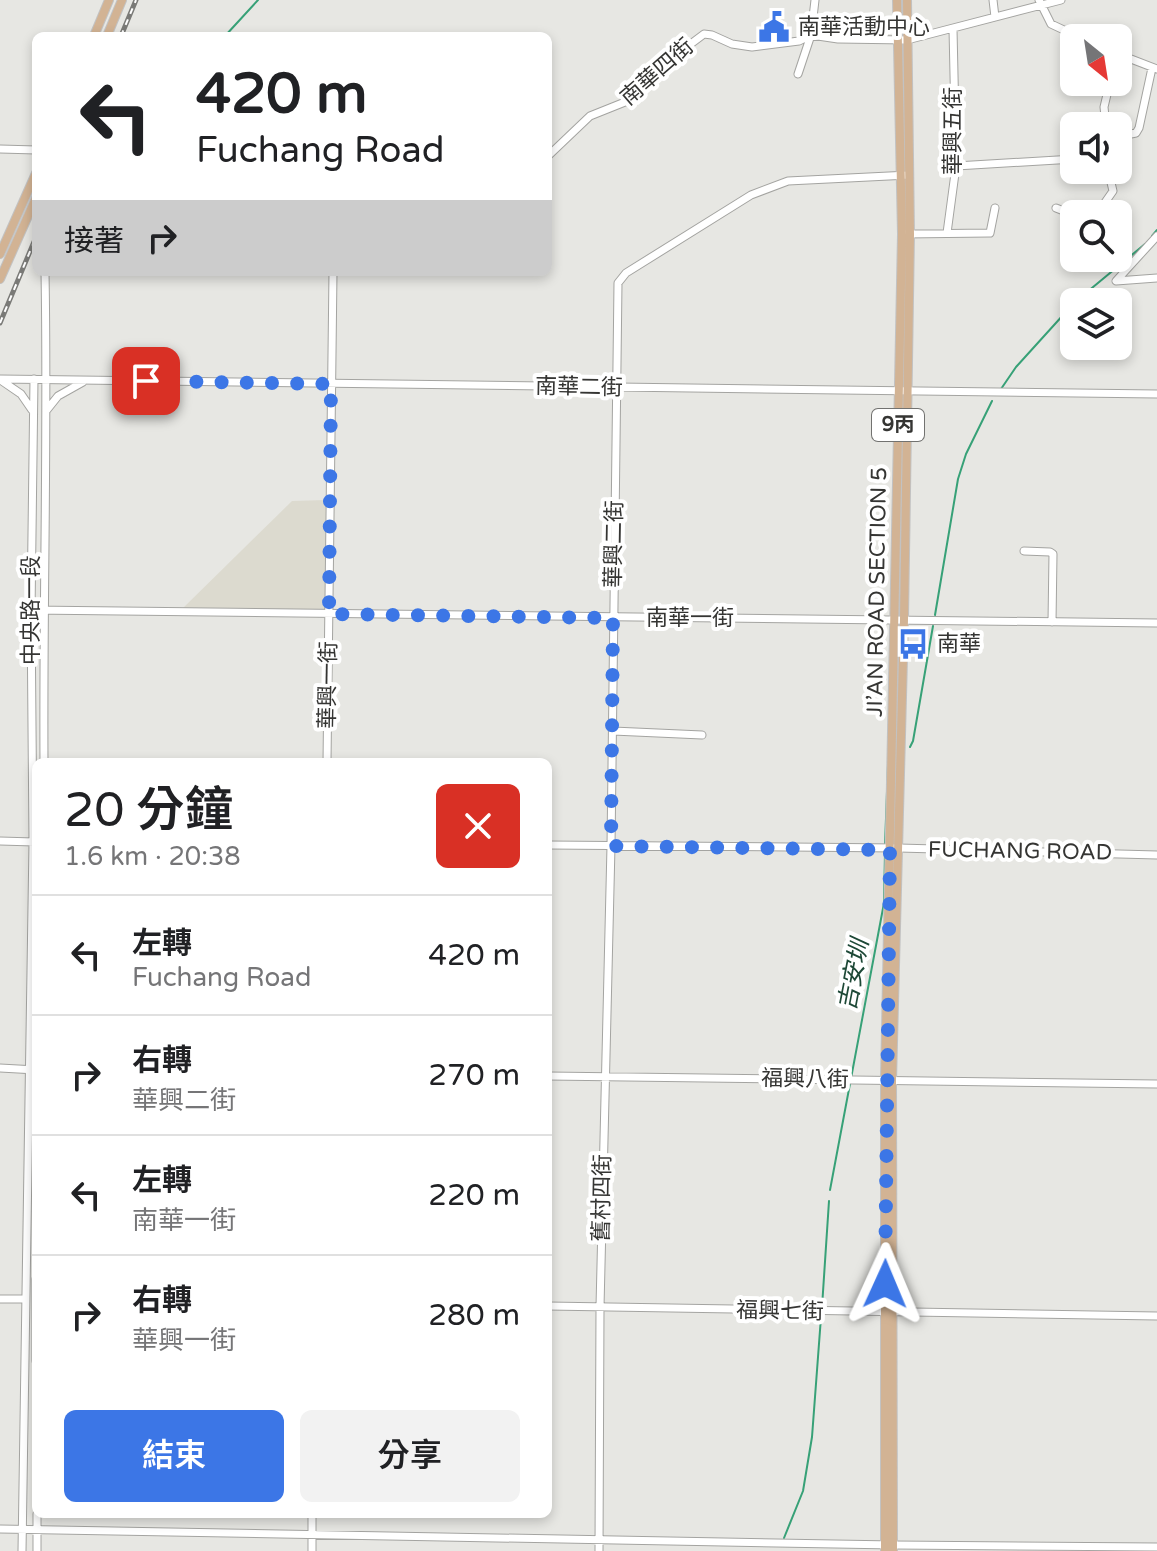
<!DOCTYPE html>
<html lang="zh-TW">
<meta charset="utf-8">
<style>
:root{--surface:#fff;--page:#f2f2f2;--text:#202124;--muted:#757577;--line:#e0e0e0;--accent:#3c76e6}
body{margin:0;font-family:"Varela Round","Noto Sans TC",sans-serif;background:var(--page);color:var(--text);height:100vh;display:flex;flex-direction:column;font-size:30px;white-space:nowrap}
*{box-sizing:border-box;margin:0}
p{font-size:26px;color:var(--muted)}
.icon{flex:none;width:44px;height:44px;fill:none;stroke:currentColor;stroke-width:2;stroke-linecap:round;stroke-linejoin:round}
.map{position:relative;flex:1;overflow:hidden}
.details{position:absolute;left:32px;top:758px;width:520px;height:760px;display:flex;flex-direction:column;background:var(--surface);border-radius:12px;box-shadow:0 4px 12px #0003}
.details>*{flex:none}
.banner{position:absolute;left:32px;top:32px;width:520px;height:244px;border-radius:12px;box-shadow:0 4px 12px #0003;background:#fff;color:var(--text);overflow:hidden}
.needle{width:52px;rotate:150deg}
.controls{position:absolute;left:1060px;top:24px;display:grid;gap:16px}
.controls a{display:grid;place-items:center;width:72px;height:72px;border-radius:12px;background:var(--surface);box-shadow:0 4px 12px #0003;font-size:40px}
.pin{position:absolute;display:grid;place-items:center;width:68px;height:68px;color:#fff;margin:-34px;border-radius:16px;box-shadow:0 4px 12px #0006}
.me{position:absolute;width:88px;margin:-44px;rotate:1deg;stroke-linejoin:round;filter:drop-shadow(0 0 6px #0008)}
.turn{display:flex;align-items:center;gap:28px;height:168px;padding:0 32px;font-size:36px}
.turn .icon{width:104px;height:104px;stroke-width:2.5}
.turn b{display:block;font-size:56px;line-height:68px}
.then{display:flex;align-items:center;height:76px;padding:0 32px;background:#0003;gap:16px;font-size:30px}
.round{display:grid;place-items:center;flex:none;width:84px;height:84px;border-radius:12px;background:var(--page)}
.summary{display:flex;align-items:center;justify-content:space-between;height:136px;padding:0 32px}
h1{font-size:48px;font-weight:600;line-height:60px}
.cta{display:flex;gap:16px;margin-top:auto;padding:16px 32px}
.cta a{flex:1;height:92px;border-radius:12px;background:var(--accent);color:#fff;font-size:32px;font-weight:600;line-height:92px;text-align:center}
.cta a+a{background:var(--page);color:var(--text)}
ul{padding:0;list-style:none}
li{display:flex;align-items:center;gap:24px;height:120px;padding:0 32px;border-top:2px solid var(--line)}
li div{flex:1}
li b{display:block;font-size:30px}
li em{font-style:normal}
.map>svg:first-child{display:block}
.built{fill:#dcdacf}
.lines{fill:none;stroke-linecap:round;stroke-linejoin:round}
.stream{stroke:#37a177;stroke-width:2}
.minor-casing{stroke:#a4a4a1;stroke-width:9}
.major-casing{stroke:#c2c2c2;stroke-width:10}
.minor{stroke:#fff;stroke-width:7}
.major{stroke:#d2b394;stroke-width:8}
.rail-casing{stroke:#7a7a77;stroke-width:5}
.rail{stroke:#fff;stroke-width:2;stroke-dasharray:6;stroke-linecap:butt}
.route{stroke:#3c76e6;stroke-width:14;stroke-dasharray:0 25.2}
.labels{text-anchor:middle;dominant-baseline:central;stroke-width:8;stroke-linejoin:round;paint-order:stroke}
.shield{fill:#fff;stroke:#727270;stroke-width:2}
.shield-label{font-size:20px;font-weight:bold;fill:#353533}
.poi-label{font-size:22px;fill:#353533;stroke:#fff;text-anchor:start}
.street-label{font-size:22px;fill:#353533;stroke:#fff}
.water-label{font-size:24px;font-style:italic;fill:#1d4836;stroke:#fff}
</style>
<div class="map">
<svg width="1157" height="1551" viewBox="0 0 1157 1551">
<rect width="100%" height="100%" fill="#e7e7e3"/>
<path class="built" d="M326,500V612L181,610L292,501Z"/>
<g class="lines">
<path class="stream" d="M225,36L258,0
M1152,236L1157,230
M1075,302L1145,244
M1001,389L1016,367L1074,303
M935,615L958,479L966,454L992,401
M910,747L913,741L933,626
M885,845L888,765
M830,1190L884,903L885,852
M822,1307L829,1201
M784,1538L803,1491L812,1437L821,1317"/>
<defs>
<path id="minor" d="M993,0L995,17
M1039,0L1051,24L1081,38
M1118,54L1157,69
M798,74L811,35L815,0
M1106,126L1104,107L1110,82
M0,149L36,150
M548,156L590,116L630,100L676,55L704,34L712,35L732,44L752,47L799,41L811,35L838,39L907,40L1061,0
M1118,158L1122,155L1126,135L1136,133L1139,128L1152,68
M956,166L1074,159
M1056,208L1074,215
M1097,214L1113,191L1108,170
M947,233L956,166L953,29
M904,234L990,233L995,208
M1157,236L1116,281L1157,278
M0,379L1157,394
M2,381L21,394L32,410
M46,411L58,396L83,382
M1024,551L1050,552L1053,554L1052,622
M31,610L1157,623
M613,731L702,735
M44,762C43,599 48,435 45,272
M327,762L333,272
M0,841L34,842
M548,845L899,848L1157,855
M0,1068L36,1070
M548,1076L1157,1084
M36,1279V1361
M0,1299H26
M548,1306L1157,1316
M37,1514V1551
M0,1529L894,1545L1157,1547
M22,1551L33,842L31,610L34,379
M312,1551V1514
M599,1551L600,1307L611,846L618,283L626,273L751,195L788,181L909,175"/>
<path id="major" d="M94,36L109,0
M107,36L122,0
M0,254L36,173
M0,279L36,198
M885,1551V1080L902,234L897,0
M893,1551L892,1081L904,620L910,234L907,0"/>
</defs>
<use href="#minor" class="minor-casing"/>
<use href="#major" class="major-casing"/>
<use href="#minor" class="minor"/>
<use href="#major" class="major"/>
<defs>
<path id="rail" d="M121,36L136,0
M0,323L36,237"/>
</defs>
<use href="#rail" class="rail-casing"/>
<use href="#rail" class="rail"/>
</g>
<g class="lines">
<path class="route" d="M146,381L331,384L329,614L613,618L611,846L890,850L885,1284"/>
</g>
<defs>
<symbol id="civic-bare" viewBox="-9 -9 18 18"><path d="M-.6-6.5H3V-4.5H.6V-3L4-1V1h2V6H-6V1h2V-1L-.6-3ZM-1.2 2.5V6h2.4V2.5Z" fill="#3c76e6" stroke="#fff" stroke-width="2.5" paint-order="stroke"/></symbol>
<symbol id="bus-bare" viewBox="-9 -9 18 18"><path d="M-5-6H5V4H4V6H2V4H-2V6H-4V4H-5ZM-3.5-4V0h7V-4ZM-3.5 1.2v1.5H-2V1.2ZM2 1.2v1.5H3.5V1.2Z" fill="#3c76e6" stroke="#fff" stroke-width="2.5" paint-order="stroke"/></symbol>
</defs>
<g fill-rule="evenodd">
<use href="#civic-bare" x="752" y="5" width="44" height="44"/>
<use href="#bus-bare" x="891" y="622" width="44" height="44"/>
</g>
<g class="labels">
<rect class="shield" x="872" y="409" width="52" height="32" rx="6"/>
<g class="shield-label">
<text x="898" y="425">9丙</text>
</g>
<g class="poi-label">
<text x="798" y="27">南華活動中心</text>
<text x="937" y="644">南華</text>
</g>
<g class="street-label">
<text transform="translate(657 72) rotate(-41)">南華四街</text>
<text transform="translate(953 131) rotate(-90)">華興五街</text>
<text transform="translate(579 387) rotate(1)">南華二街</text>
<text transform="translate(614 544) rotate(-89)">華興二街</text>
<text transform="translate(877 592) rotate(-89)">JI’AN ROAD SECTION 5</text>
<text transform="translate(31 610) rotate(-90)">中央路一段</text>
<text x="690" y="618">南華一街</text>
<text transform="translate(328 685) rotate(-89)">華興一街</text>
<text transform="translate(1020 851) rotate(1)">FUCHANG ROAD</text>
<text transform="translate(805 1079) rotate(1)">福興八街</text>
<text transform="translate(602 1198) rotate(-89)">舊村四街</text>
<text transform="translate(780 1311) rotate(1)">福興七街</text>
</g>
<g class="water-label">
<text transform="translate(854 975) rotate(-79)">吉安圳</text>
</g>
</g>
</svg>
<div class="controls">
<a><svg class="needle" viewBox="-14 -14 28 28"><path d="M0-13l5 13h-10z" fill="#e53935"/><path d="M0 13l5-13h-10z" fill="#757577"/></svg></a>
<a><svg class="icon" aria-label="sound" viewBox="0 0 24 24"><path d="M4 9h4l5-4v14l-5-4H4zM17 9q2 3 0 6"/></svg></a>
<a><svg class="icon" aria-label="search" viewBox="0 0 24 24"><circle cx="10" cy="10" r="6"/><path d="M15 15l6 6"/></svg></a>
<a><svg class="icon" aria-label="layers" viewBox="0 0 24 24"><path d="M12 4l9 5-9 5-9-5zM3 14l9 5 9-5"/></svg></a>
</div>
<div class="pin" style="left:146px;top:381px;background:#d93025"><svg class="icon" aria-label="arrive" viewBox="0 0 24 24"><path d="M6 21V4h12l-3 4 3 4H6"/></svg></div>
<svg class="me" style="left:885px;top:1284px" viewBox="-20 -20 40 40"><path d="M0-17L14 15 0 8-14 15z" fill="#3c76e6" stroke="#fff" stroke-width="4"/></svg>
<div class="banner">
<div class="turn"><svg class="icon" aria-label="left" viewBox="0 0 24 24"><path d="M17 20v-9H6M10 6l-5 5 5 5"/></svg><div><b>420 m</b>Fuchang Road</div></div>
<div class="then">接著<svg class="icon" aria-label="right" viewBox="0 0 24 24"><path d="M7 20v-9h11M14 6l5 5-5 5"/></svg></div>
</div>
<section class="details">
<div class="summary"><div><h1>20 分鐘</h1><p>1.6 km · 20:38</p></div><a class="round" style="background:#d93025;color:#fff"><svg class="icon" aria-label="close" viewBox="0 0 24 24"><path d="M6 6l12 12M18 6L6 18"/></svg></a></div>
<ul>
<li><svg class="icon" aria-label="left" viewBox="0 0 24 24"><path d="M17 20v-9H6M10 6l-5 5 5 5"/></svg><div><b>左轉</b><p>Fuchang Road</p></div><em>420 m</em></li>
<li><svg class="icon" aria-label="right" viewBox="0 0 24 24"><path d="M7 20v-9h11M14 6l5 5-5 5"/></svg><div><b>右轉</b><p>華興二街</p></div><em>270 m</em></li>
<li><svg class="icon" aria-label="left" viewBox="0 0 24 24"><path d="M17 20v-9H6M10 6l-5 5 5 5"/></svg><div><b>左轉</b><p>南華一街</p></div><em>220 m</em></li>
<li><svg class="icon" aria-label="right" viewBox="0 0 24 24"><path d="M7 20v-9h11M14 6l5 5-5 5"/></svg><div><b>右轉</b><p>華興一街</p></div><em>280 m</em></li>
</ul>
<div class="cta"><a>結束</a><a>分享</a></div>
</section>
</div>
